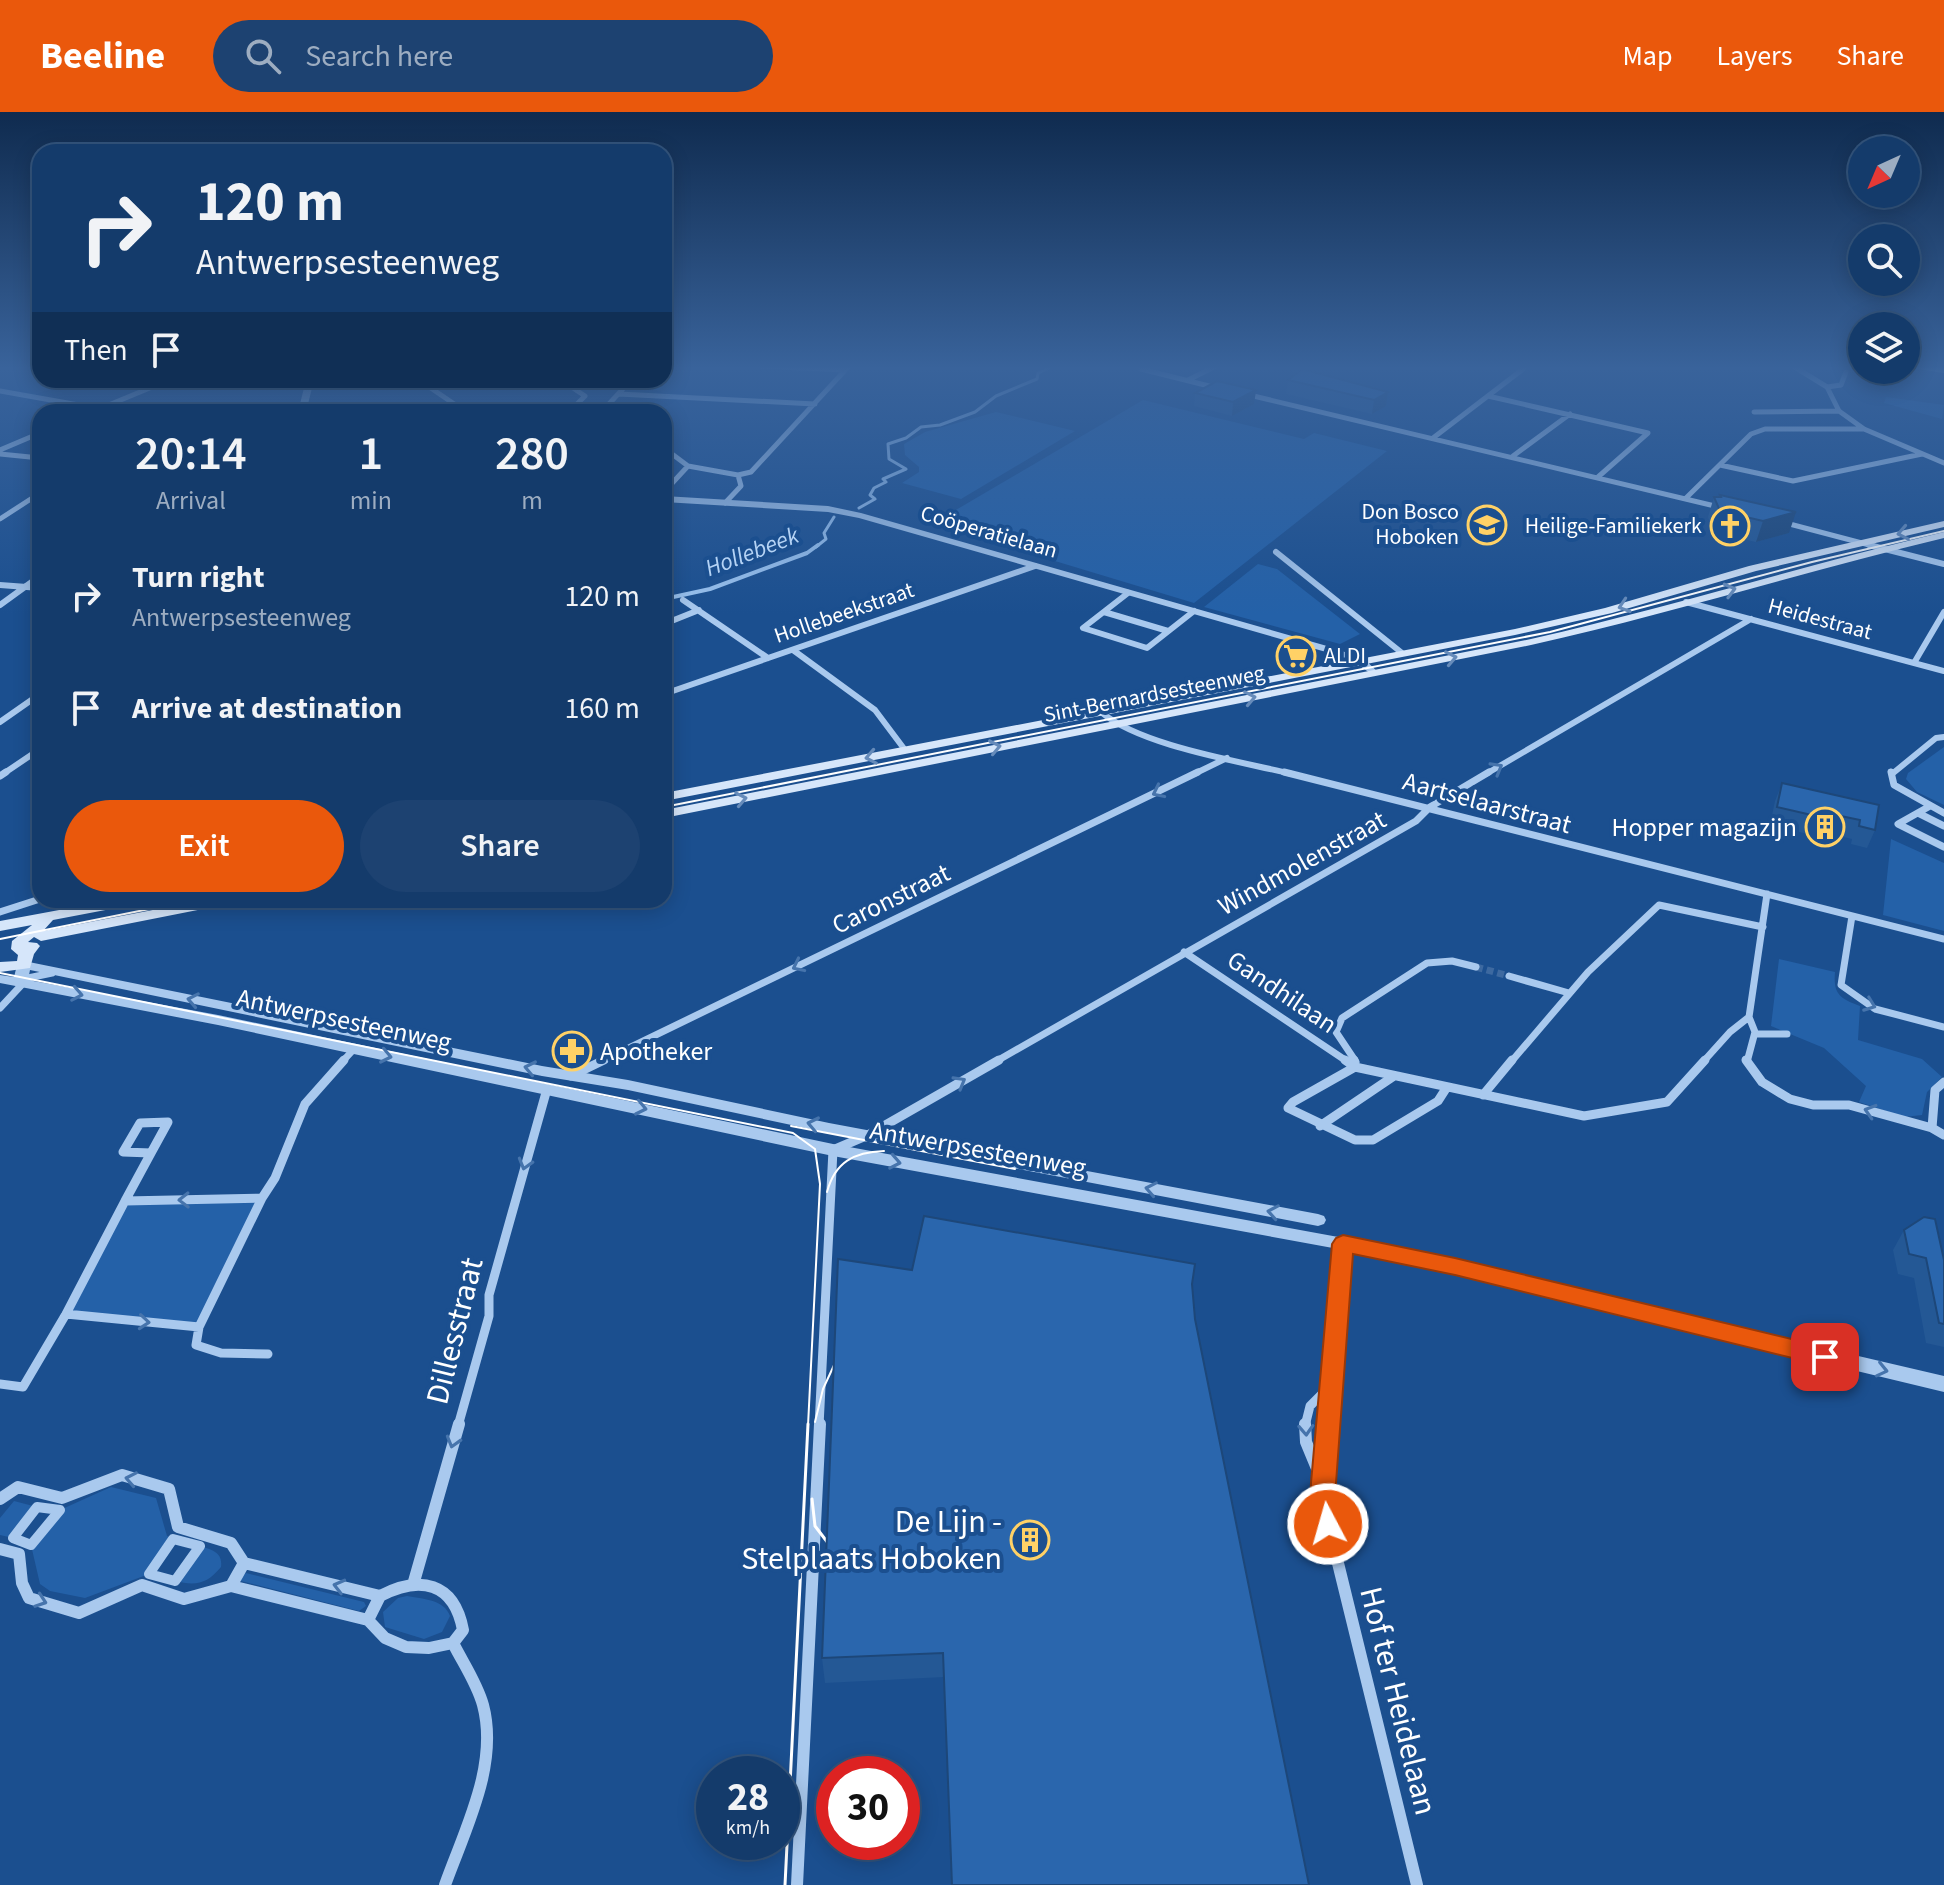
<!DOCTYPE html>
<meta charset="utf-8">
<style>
:root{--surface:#143b6b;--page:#1d4271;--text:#f1f3f6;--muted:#9dadc1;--line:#33557e;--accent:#ea580c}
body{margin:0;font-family:"Source Sans 3",sans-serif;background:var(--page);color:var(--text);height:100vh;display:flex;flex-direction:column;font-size:30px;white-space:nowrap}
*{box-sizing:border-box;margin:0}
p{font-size:26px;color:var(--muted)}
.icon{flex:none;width:44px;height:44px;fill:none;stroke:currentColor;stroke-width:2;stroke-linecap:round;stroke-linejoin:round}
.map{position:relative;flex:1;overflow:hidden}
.drawer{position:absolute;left:32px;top:292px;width:640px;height:504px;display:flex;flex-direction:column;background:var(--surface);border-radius:24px;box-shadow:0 4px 20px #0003,0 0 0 2px var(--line)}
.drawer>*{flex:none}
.banner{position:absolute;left:32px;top:32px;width:640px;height:244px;border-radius:24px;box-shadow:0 4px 20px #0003,0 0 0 2px var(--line);background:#143b6b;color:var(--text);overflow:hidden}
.needle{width:52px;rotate:224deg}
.buttons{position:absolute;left:1848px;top:24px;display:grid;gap:16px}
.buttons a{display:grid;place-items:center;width:72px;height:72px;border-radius:50%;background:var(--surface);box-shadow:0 4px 20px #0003,0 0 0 2px var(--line);font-size:40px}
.speed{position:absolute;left:696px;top:1644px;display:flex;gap:16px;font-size:40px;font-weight:700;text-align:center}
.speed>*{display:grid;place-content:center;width:104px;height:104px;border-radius:50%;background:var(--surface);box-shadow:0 4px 20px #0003,0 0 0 2px var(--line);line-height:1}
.speed small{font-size:20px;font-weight:400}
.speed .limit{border:12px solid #d22;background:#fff;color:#111}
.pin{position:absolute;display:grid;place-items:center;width:68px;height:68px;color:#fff;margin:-34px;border-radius:16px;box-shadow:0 4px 12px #0006}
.me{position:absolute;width:88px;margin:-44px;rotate:354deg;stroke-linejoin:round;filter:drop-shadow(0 0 6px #0008)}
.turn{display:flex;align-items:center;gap:28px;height:168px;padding:0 32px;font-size:36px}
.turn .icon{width:104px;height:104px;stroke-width:2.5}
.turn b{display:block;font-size:56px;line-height:68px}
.then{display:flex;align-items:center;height:76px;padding:0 32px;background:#0003;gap:16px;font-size:30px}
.eta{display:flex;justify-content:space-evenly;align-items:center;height:136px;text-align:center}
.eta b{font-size:48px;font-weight:600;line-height:56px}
.primary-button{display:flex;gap:16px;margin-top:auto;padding:16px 32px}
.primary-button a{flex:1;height:92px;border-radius:48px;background:var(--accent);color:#fff;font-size:32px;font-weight:600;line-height:92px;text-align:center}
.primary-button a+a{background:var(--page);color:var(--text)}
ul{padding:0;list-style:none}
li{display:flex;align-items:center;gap:24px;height:112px;padding:0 32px}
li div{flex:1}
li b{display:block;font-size:30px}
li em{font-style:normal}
header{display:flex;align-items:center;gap:48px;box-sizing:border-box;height:112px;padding:0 40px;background:var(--accent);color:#fff}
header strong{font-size:38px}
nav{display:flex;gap:44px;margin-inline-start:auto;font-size:28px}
.search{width:560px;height:72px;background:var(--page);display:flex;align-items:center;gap:20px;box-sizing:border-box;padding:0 28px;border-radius:44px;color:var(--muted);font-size:30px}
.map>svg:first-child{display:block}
.green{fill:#2461a8}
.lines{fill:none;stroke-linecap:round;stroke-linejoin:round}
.stream-far1{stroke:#9cc4f0;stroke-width:3}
.stream{stroke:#9cc4f0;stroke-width:4}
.minor-tunnel{stroke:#3d69a0;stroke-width:7;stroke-dasharray:7 4;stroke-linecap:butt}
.pedestrian{stroke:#a9c9ee;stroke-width:10}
.minor-far4{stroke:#a9c9ee;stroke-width:5}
.minor-far3{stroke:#a9c9ee;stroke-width:6}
.minor-far2{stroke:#a9c9ee;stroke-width:7}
.minor-far1{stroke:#a9c9ee;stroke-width:9}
.minor{stroke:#a9c9ee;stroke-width:12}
.tertiary{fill:#a9c9ee;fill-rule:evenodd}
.secondary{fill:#d6e6fa;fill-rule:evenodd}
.tram-far1{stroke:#fff;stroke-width:2}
.tram{stroke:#fff;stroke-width:3}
.wall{fill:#245895}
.shaded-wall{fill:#1d4779}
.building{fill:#2a66ad;stroke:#1d4779;stroke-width:2}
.oneway{stroke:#668bba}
.oneway2{stroke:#4674ac}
.route{fill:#ea580c;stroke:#983908;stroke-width:2}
.labels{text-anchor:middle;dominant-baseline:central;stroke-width:8;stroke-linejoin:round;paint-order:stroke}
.far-poi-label{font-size:22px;fill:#fff;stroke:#1b4f8f;text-anchor:end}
.far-street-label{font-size:22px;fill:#fff;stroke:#1b4f8f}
.far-water-label{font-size:24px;font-style:italic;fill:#b5d3f5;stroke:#1b4f8f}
.street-label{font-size:26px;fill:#fff;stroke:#1b4f8f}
.poi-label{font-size:26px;fill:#fff;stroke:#1b4f8f;text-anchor:end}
.near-street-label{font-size:32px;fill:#fff;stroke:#1b4f8f}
.near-poi-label{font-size:32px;fill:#fff;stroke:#1b4f8f;text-anchor:end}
</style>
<header>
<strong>Beeline</strong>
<div class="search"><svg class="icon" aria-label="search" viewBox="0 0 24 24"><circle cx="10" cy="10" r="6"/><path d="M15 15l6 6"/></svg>Search here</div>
<nav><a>Map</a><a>Layers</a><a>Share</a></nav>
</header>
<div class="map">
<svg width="1944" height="1773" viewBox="0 0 1944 1773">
<rect width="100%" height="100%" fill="#1b4f8f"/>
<path class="green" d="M1886,285L1944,293L1942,307L1884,291Z
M1143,288L1304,327L1314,321L1387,339L1194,491L932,412Z
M996,300L1075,319L961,387L902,371L919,360V355L905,343L904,332L925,320Z
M1258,452L1277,457L1360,522L1340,532L1204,495Z
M1944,635V693L1917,680L1906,667L1908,661Z
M1891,727L1944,751V819L1883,803Z
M1779,847L1835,860C1833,882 1840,887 1860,894L1858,928L1922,947L1942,965L1927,980L1922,1003L1904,1005L1859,990L1866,974L1824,936L1771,914Z
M262,1086L199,1215L66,1202L125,1089Z
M111,1375L156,1386L167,1424L173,1427L149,1462L85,1486L50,1479L40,1472L31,1433L60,1398Z
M14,1389L37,1395L13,1426L0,1423V1406Z
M200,1434C212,1438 223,1440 221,1455C207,1472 196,1474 175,1469Z
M246,1461L364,1490L366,1494L359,1499L241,1469L239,1467Z
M407,1484C422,1487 444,1487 450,1504L442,1520L424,1527L385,1515L383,1500L398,1486Z"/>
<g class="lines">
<path class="stream-far1" d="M859,396L875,387L870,383L874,376L886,370L883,367L906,357L889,347L888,332L906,326L921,315L940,313L975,300L996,284L1037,267L1038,261L1054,254
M816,435L826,427L824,421L834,405"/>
<path class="stream" d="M664,487L710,477L807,441L818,433"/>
<path class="minor-tunnel" d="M1476,855L1509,864"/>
<path class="pedestrian" d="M37,1395L60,1398L31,1433L13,1426Z
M173,1427L200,1434L175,1469L149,1462Z"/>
<path class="minor-far4" d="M756,254L845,258
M1793,254L1827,275L1839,299L1864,317L1944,351
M1141,257L1217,276
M419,268L466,300
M561,268L585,284L569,300
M1188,268L1216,254
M310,273L364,268
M1827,275L1841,273L1846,260
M0,279L118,300
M619,282L815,292
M1245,282L1719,395
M1488,284L1648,321L1598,365
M99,297L169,268
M612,300L608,293L631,268
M1754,300L1839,299
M1433,326L1527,254
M664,336L688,354
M0,338L40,321
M0,342L40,346
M1513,344L1570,302
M1720,353L1793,369L1922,342
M688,354L738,363L751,360L849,254
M664,380L688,354
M1686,386L1751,322L1765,317H1864
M725,391L741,374L738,363
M0,407L40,381
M1782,410L1877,435"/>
<path class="minor-far3" d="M1869,433L1944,452
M1276,440L1402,541
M0,473L40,476
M1128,481L1083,516L1147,536L1194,499
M683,488L768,546
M1686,490L1944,559
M0,493L40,464
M1104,500L1168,519
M664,512L699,498
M793,538L875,598L905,638
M1914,551L1944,500
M664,582L1035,454
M1101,600C1141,634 1239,649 1292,662
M0,610L40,582
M3,662L40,637
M1194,662L1227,646
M1486,662L1751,507
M1892,662L1936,626L1944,625"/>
<path class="minor-far2" d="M1284,660L1944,827
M1891,660L1894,673L1944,701
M0,664L6,660
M1930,694L1898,712L1944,735
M1918,701L1944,714
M0,800L40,787
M1852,804L1841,873L1875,897L1944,915
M1184,840L1348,950
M1509,864L1569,881
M0,896L28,866L52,861
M1755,922H1787
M342,950L354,937
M600,950L1198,660
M995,950L1416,709L1430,695L1489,660
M1356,950L1336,920L1342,906L1427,851L1452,849L1476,855
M1511,950L1588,860L1659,793L1763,815
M1703,950L1730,920L1749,905L1767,782
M1747,950L1755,920L1749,905"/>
<path class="minor-far1" d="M1345,948L1355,955L1584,1004L1667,990L1705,948
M1354,948L1355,955L1293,990L1288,996L1355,1028H1373L1438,989L1447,975
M1746,948L1762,970L1790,987L1813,993H1849L1932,1016L1944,1023
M571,964L604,948
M1483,983L1512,948
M168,1010L151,1041L123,1040L140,1011Z
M1320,1014L1394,964
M1932,1016L1935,978L1944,970
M125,1089L151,1041
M66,1202L199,1215L262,1086L275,1066L305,992L344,948
M199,1215L196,1233L221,1241L268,1242
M0,1272L23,1275L66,1202L125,1089L262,1086
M458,1314L489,1204V1183L547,977
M819,1314L833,1038L868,1023L999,948
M1305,1314L1310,1294L1331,1273
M1329,1314L1343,1132"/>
<path class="minor" d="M1305,1312L1306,1330L1323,1371
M1329,1312L1323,1390L1417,1773
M0,1387L18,1375L62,1386L122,1363L169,1377L178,1415L231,1431L244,1451L380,1484C420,1463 454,1470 463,1518L453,1531
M0,1437L19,1442L22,1471L29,1486L79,1501L142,1473L184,1487L231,1474L368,1508L385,1526L406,1535L429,1536L453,1531
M413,1473L459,1312
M231,1474L244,1451
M368,1508L380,1484
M445,1773C465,1717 499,1653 483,1593C477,1571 463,1551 453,1531
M797,1773L820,1312"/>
<path class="tertiary" d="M306,268H314L306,300H298Z
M664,384L828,394L861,401L1334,536L1364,547L1379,561L1374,564L1356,551L1326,540L859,406L828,400L664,390Z
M24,849L542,954L628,968L829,1011L1318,1102L1324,1104L1326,1108L1324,1112L1318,1114L829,1021L628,978L542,964L30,858L28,868L218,903L833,1032L1382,1133L1944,1264V1280L1382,1145L833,1044L218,913L0,871V863L14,865L17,853Z"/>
<path class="secondary" d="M1908,254L1944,255V261L1912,256Z
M1944,409V415L1756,459L1612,501L1515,523L664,689V681L1515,517L1605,496L1749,454Z
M1944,420V426C1806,459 1670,502 1531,533L664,706V698L1531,527C1670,495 1806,453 1944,420Z
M113,788H144L137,792L53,808L43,819L205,788H235L228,792L41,829L34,825L28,830L37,831L40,834L34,842L30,856L0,860V850L17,849L18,843L11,837L12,829L32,813L0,819V809Z"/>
<path class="tram-far1" d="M664,695L1550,520L1812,450L1944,419
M0,827L194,788
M0,861L793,1021L815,1037L820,1072L808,1314
M791,1014L1015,1057
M827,1080C835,1050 854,1040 884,1039
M815,1310L823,1277L835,1251"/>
<path class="tram" d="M812,1387L815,1414L828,1431
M785,1773L808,1312"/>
</g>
<path class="wall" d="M584,268H617L609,273L585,270Z
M1288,268L1388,280L1386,294L1372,302L1286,282Z
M1256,278L1254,292L1232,304L1194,294L1195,281Z
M1720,383L1789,421L1756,430L1713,420L1708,405L1714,385H1719Z
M1782,671L1879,693L1875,718L1867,736L1851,732L1852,727L1810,717L1808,722L1770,713L1775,689Z
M1904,1118L1944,1148V1235L1926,1231L1914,1166L1898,1162L1893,1138Z
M912,1158L1192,1172L1195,1207L944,1565L825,1571L822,1546Z"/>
<path class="shaded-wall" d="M608,268H617L609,273Z
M1256,278L1254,292L1232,304L1233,290Z
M1388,280L1386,294L1372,302L1374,288Z
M1796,400L1789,421L1756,430L1763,409Z"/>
<path class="building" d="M1302,257L1388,280L1374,288L1288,268Z
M1217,269L1256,278L1233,290L1195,281Z
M1720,383L1796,400L1763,409L1720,399L1714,385H1721Z
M1782,671L1879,693L1875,718L1859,714L1860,708L1817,699L1816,704L1777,695Z
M924,1104L1195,1152L1192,1172L1195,1207L1309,1773H952L943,1541L822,1546L838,1147L912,1158Z
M1924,1105L1935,1107L1944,1148V1212L1939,1211L1926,1146L1909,1142L1904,1118Z"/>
<defs><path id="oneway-chevron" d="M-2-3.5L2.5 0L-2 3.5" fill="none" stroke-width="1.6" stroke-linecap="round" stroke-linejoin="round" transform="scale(2)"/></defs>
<g class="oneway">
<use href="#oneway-chevron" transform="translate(1903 421) rotate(169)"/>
<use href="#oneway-chevron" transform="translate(1730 478) rotate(-15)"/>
<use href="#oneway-chevron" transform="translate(1624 494) rotate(162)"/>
<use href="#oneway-chevron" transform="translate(1451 546) rotate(-11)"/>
<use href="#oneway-chevron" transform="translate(1250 586) rotate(-11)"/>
<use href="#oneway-chevron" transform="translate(995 635) rotate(-12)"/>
<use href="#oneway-chevron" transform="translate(871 645) rotate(169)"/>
<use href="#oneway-chevron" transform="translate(741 687) rotate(-11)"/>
</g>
<g class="oneway2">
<use href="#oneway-chevron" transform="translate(1497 656) rotate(-30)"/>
<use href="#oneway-chevron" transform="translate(1158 680) rotate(154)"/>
<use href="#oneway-chevron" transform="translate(798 854) rotate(154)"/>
<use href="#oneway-chevron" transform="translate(77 882) rotate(11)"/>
<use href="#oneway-chevron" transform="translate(193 888) rotate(-169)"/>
<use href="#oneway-chevron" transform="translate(1870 893) rotate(21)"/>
<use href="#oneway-chevron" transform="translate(386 944) rotate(12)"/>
<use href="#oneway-chevron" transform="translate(530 956) rotate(-168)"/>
<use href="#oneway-chevron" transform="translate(960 970) rotate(-30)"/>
<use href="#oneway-chevron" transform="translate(641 996) rotate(12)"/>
<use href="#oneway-chevron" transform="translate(1870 999) rotate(-163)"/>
<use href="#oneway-chevron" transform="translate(813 1012) rotate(-168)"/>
<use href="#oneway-chevron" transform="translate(895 1050) rotate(11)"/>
<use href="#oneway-chevron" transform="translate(525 1052) rotate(106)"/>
<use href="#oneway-chevron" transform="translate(1151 1077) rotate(-169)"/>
<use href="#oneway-chevron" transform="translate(184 1088) rotate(179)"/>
<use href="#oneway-chevron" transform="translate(1273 1100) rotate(-170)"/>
<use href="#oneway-chevron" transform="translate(144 1210) rotate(5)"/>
<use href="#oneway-chevron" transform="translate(1882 1258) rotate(13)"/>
<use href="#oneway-chevron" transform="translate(1306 1318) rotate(87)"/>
<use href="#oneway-chevron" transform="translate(453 1330) rotate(106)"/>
<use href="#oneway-chevron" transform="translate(131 1367) rotate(-169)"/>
<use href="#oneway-chevron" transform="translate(339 1474) rotate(-166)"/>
<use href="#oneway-chevron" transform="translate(41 1489) rotate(19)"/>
</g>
<linearGradient id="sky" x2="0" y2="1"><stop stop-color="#0f2b4f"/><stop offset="0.51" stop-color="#39639b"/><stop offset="1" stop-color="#39639b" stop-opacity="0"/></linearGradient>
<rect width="1944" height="502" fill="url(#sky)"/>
<path class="route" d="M1343,1123L1455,1146L1825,1235L1833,1238L1836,1245L1833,1251L1825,1254L1455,1163L1353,1142L1336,1371C1335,1386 1343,1406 1337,1420L1328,1423L1319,1420C1311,1404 1310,1388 1311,1371L1332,1132L1336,1126Z"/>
<defs>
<symbol id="school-ring" viewBox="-11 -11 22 22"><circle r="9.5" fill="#1b4f8f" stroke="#ffd166" stroke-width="1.5"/><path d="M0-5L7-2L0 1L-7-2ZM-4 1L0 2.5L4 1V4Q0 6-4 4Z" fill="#ffd166"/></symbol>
<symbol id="church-ring" viewBox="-11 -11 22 22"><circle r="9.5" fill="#1b4f8f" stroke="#ffd166" stroke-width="1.5"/><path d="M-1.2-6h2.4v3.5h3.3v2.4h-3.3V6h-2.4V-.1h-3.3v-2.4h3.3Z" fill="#ffd166"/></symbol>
<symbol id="supermarket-ring" viewBox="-11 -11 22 22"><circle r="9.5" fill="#1b4f8f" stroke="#ffd166" stroke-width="1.5"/><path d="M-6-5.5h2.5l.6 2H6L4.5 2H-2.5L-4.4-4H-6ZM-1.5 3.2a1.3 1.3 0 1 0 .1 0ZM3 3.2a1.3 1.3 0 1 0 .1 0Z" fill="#ffd166"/></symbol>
<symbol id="building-ring" viewBox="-11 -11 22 22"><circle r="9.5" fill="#1b4f8f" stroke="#ffd166" stroke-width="1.5"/><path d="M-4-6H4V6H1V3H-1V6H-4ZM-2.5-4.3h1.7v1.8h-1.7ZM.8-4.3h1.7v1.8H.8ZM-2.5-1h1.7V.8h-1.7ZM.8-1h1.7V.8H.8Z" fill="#ffd166"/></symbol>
<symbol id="pharmacy-ring" viewBox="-11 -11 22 22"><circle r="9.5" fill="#1b4f8f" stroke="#ffd166" stroke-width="1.5"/><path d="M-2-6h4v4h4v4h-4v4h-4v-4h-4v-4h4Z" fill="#ffd166"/></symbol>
</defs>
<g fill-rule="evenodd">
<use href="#school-ring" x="1465" y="391" width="44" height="44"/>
<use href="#church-ring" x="1708" y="392" width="44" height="44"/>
<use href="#supermarket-ring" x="1274" y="522" width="44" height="44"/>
<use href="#building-ring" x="1803" y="693" width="44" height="44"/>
<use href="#pharmacy-ring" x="550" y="917" width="44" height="44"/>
<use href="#building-ring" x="1008" y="1406" width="44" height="44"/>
</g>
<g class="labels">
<g class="far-poi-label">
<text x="1459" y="400">Don Bosco<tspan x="1459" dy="25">Hoboken</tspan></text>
<text x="1702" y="414">Heilige-Familiekerk</text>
<text x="1324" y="544" text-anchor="start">ALDI</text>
</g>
<g class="far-street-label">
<text transform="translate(989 420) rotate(16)">Coöperatielaan</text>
<text transform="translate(844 501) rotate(-19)">Hollebeekstraat</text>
<text transform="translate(1820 507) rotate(15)">Heidestraat</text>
<text transform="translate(1154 582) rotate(-11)">Sint-Bernardsesteenweg</text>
</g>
<g class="far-water-label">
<text transform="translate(752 440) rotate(-21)">Hollebeek</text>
</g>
<g class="street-label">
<text transform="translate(1487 691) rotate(15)">Aartselaarstraat</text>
<text transform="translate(1302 751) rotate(-29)">Windmolenstraat</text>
<text transform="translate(891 787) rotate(-26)">Caronstraat</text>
<text transform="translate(1282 880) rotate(34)">Gandhilaan</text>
<text transform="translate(344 908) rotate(12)">Antwerpsesteenweg</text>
<text transform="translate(978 1037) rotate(10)">Antwerpsesteenweg</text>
</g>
<g class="poi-label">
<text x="1797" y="715">Hopper magazijn</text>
<text x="600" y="939" text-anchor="start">Apotheker</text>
</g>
<g class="near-street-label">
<text transform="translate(455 1219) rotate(-76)">Dillesstraat</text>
<text transform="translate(1398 1589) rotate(76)">Hof ter Heidelaan</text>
</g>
<g class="near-poi-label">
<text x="1002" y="1410">De Lijn -<tspan x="1002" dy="37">Stelplaats Hoboken</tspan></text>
</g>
</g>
</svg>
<div class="buttons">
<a><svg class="needle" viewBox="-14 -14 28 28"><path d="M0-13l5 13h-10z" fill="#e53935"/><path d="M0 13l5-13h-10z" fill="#9dadc1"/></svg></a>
<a><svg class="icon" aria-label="search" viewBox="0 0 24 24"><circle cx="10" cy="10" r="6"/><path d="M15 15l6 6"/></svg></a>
<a><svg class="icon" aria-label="layers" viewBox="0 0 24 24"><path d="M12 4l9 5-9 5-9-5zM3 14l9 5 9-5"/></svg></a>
</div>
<div class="speed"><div>28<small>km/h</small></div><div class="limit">30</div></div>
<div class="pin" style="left:1825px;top:1245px;background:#d93025"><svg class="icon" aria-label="arrive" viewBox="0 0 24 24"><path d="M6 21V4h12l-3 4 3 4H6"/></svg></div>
<svg class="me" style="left:1328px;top:1412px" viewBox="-20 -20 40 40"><circle r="17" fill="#ea580c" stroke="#fff" stroke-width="3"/><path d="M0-11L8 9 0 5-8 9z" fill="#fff"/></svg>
<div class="banner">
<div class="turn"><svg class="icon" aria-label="right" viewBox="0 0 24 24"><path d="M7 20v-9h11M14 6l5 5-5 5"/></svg><div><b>120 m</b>Antwerpsesteenweg</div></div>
<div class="then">Then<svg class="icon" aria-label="arrive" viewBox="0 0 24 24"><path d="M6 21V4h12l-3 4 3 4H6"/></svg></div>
</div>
<section class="drawer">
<div class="eta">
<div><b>20:14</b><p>Arrival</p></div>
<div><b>1</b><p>min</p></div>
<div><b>280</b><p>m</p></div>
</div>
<ul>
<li><svg class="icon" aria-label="right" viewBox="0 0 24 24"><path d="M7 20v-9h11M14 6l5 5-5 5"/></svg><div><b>Turn right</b><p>Antwerpsesteenweg</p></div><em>120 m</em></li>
<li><svg class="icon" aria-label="arrive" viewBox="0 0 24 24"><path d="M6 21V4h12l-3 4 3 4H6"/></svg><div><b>Arrive at destination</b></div><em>160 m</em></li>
</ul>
<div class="primary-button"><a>Exit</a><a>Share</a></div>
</section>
</div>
